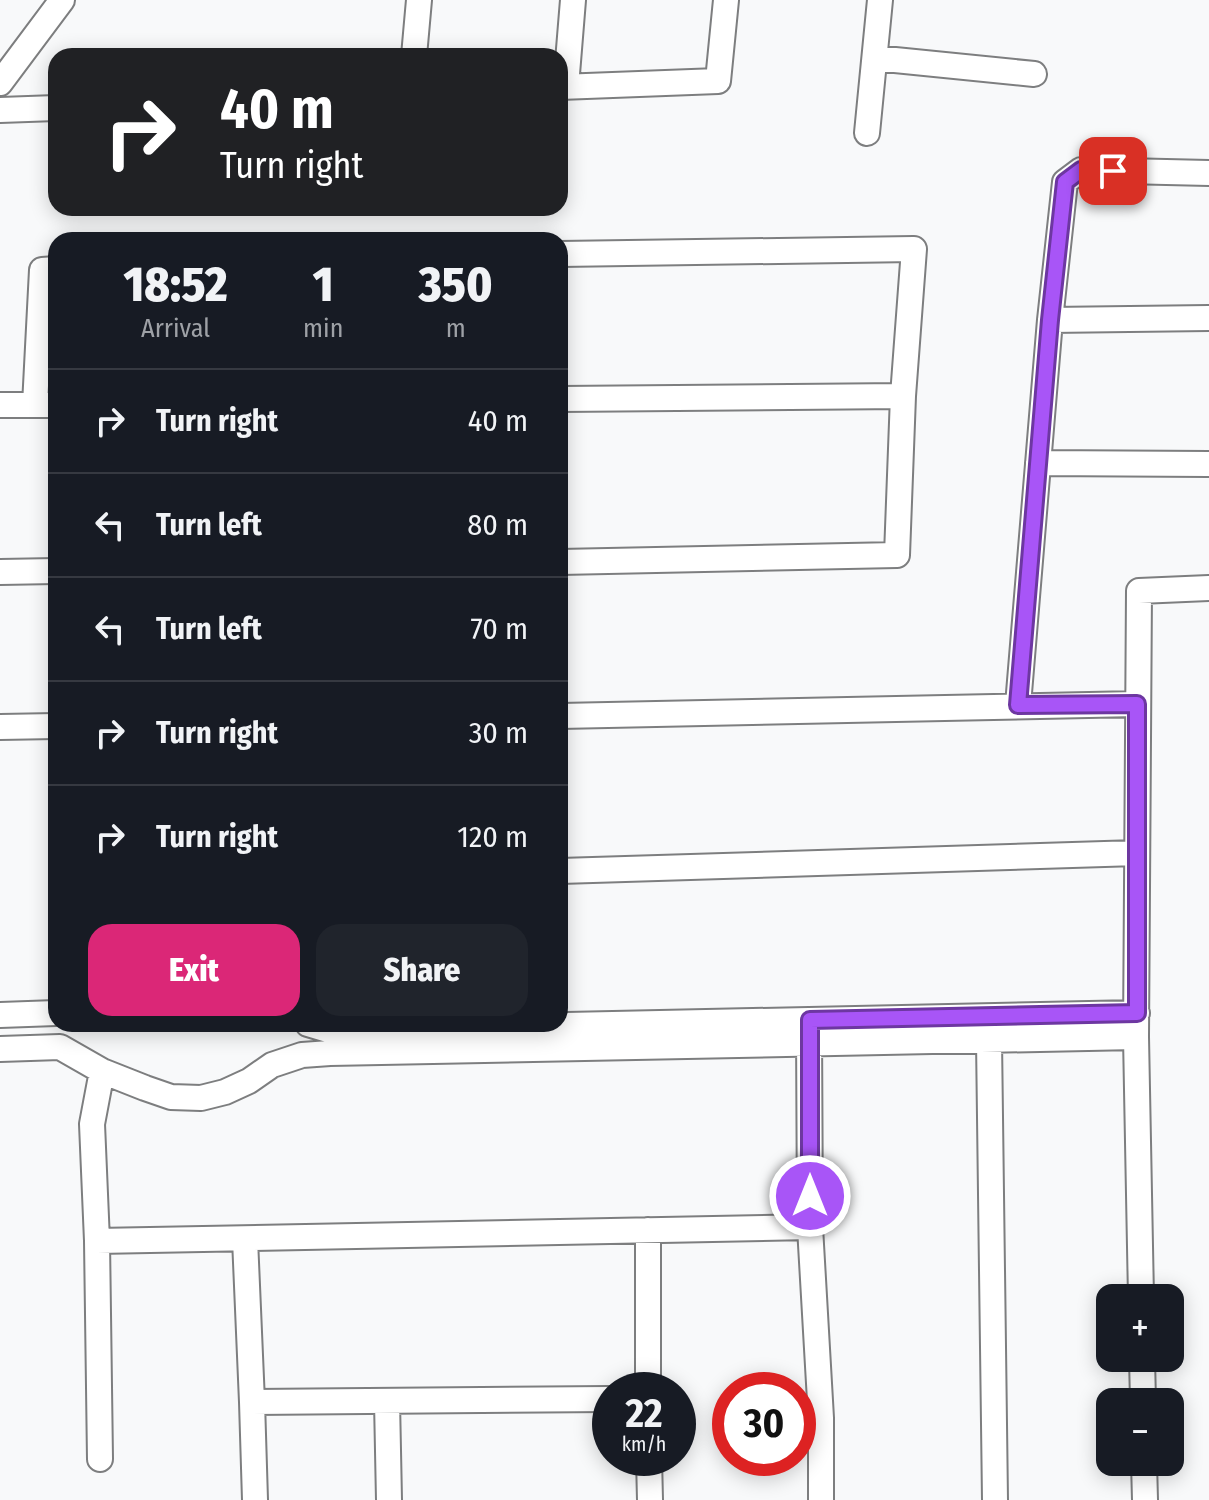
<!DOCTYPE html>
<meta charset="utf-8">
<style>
:root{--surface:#171b24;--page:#20242c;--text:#f1f3f6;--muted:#9ea1a6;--line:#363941;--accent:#db2777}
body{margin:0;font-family:"Fira Sans Condensed",sans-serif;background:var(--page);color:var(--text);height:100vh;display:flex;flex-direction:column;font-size:30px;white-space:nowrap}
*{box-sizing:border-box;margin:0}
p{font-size:26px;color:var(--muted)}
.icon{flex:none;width:44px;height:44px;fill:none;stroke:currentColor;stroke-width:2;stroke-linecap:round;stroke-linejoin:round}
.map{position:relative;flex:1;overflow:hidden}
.side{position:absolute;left:48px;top:232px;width:520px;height:800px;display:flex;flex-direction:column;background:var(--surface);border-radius:24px;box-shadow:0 4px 20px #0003}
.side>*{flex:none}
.top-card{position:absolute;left:48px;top:48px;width:520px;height:168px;border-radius:24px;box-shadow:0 4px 20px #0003;background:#202124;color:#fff;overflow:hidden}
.controls{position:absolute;left:1096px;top:1284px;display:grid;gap:16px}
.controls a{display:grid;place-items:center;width:88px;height:88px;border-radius:16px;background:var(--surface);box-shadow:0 4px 20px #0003;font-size:40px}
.speed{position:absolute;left:592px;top:1372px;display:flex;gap:16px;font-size:40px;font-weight:700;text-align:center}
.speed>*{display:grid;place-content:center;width:104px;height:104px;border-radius:50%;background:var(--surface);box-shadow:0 4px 20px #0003;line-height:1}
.speed small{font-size:20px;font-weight:400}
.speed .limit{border:12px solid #d22;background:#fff;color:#111}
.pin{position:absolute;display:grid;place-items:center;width:68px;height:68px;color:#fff;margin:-34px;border-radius:16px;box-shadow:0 4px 12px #0006}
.me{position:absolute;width:88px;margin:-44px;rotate:0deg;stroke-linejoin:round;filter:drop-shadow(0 0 6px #0008)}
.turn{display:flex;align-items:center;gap:28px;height:168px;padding:0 40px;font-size:36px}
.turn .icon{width:104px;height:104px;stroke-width:2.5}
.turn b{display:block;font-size:56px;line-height:68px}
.eta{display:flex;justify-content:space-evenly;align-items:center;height:136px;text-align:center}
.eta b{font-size:48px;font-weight:800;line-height:56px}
.action{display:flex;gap:16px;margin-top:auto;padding:16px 40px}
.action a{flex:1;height:92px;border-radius:24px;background:var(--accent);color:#fff;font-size:32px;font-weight:800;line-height:92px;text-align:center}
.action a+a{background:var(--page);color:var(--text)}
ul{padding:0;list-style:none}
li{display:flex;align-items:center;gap:24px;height:104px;padding:0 40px;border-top:2px solid var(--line)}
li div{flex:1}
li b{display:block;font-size:30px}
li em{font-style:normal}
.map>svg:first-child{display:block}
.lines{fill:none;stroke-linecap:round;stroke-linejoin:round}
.minor-casing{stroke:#7d7e7f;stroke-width:28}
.minor{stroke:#fff;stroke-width:24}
.route-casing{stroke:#6d37a1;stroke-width:20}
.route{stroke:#a855f7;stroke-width:14}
</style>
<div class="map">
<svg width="1209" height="1500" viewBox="0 0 1209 1500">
<rect width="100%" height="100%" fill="#f8f9fa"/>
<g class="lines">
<defs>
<path id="minor" d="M414,56L419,0
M875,58L1034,74
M0,83L62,0
M566,86L573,0
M560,87L718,81L726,0
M0,110L56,108
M867,133L880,0
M560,254L914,249L903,396L897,555L560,562
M1050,320L1209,318
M560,399L903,396
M0,405H56
M35,405L42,270L56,269
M1038,463L1209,464
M0,572L56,571
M1018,705L1050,320L1065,182L1081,170L1209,173
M560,716L1137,704
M0,727L56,726
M560,871L1137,853
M0,1015L56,1013
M308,1024L328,1030L1137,1013
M809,1027L810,1227L821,1418V1500
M989,1040L995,1500
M0,1049L60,1047L102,1071L145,1088L171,1097L201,1098L225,1092L249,1081L272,1065L302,1055L330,1053L1136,1037
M648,1230V1390
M245,1239L252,1402L610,1399
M97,1241L810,1227
M1141,1298L1136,1037L1139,591L1209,588
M1142,1358L1143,1402
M387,1401L389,1500
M252,1402L255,1500
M649,1458L650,1500
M100,1459L97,1241L92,1124L102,1071
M1144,1462L1145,1500"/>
</defs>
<use href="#minor" class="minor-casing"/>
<use href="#minor" class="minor"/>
</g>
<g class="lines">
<defs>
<path id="route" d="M810,1196V1020L1137,1013V704L1018,705L1050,320L1065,182L1081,170L1113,171"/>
</defs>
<use href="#route" class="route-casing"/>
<use href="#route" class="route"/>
</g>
</svg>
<div class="controls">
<a>+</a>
<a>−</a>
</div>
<div class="speed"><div>22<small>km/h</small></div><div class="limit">30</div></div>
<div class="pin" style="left:1113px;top:171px;background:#d93025"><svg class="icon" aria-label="arrive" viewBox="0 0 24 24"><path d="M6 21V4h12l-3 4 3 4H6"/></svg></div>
<svg class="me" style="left:810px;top:1196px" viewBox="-20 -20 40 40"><circle r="17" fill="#a855f7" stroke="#fff" stroke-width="3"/><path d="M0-11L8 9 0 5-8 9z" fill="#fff"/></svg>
<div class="top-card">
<div class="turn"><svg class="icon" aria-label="right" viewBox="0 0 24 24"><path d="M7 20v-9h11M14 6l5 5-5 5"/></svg><div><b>40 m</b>Turn right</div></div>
</div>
<section class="side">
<div class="eta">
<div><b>18:52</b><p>Arrival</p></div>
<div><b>1</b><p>min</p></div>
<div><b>350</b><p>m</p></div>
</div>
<ul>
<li><svg class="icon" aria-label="right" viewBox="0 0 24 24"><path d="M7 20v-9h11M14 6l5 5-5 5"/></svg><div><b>Turn right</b></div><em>40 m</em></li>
<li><svg class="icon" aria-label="left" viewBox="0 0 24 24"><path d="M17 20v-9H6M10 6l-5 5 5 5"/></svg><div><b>Turn left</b></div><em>80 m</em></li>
<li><svg class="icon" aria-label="left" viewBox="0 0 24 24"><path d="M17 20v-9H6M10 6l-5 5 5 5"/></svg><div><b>Turn left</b></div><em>70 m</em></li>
<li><svg class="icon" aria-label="right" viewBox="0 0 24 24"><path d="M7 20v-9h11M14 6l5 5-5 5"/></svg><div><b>Turn right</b></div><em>30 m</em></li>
<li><svg class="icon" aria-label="right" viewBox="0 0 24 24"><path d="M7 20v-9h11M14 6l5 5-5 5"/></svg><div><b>Turn right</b></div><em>120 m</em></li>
</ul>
<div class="action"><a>Exit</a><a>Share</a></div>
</section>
</div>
